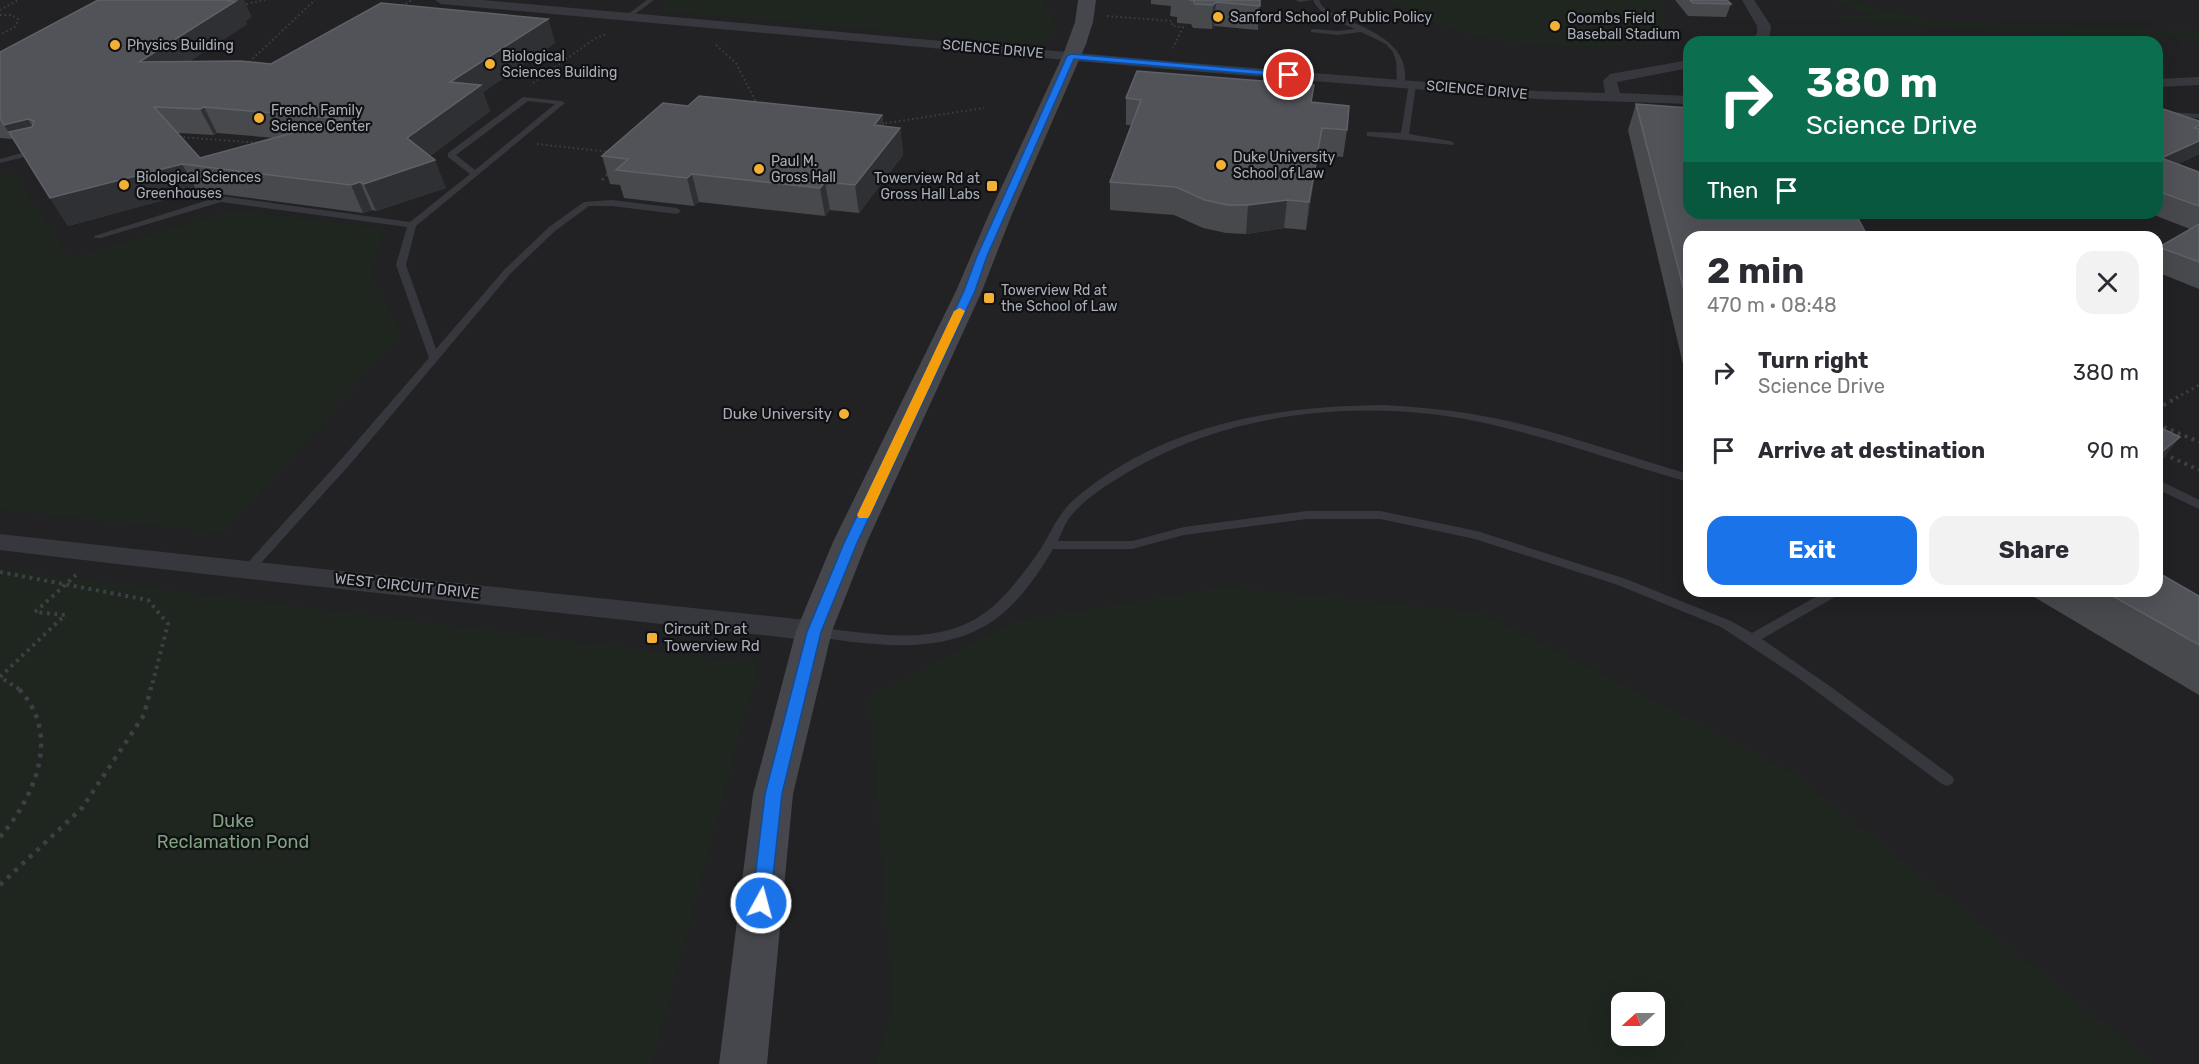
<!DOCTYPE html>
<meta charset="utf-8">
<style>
:root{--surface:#fff;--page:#f2f2f3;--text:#2b2b33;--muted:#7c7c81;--accent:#1a73e8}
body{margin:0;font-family:Rubik,sans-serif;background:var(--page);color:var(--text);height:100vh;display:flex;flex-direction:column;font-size:22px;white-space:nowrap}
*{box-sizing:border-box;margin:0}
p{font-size:20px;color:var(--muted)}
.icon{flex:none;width:33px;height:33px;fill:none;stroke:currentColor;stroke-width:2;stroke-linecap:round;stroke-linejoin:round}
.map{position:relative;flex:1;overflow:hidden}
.drawer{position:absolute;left:1683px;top:231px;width:480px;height:366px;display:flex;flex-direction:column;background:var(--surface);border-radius:18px;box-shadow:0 6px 24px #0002}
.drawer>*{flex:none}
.top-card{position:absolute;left:1683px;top:36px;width:480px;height:183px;border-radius:18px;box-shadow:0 6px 24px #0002;background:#0b6e4f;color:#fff;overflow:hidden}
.needle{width:39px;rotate:249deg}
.buttons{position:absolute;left:1611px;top:992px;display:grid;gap:12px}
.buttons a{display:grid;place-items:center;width:54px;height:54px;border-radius:12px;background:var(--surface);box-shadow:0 6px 24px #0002;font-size:30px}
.pin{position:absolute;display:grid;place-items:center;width:51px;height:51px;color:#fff;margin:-26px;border:3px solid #fff;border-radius:50%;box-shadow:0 2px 6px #0007}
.me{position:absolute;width:66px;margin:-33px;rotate:7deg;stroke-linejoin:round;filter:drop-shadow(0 0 4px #0008)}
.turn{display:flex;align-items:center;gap:21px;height:126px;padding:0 24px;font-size:27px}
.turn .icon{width:78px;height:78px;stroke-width:2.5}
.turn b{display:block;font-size:42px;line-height:51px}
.then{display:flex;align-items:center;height:57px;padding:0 24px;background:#0003;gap:12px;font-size:22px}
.round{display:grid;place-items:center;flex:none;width:63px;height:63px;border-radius:18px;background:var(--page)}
.head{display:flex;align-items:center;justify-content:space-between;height:102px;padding:0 24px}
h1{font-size:36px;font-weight:700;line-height:45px}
.cta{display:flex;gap:12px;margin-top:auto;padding:12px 24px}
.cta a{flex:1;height:69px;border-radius:18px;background:var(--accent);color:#fff;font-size:24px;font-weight:700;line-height:69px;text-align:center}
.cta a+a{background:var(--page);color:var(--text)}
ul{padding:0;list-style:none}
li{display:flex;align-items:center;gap:18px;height:78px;padding:0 24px}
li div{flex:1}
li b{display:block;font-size:22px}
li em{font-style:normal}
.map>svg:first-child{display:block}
.built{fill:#222225;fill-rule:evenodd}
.green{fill:#1e261f;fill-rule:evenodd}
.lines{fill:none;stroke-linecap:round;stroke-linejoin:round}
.path-far3{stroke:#3d3f44;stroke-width:2;stroke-dasharray:1.5 3;stroke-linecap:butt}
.path-far2{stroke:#3d3f44;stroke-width:3;stroke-dasharray:2 4;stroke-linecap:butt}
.path-far1{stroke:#3d3f44;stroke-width:4;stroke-dasharray:3 4.5;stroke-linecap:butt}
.path{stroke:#3d3f44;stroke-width:4.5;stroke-dasharray:4 6;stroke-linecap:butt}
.lane{fill:#37383d;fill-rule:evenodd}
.street{fill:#37383d;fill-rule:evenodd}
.secondary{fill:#45474d;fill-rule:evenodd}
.wall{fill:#47494d;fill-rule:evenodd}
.shaded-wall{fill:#2f3033}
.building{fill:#525359;stroke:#5f6168;stroke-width:1.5;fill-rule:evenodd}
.route{fill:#1a73e8;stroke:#114b97;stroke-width:1.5}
.slow{fill:#f59e0b}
.poi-dot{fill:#f2b134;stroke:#111113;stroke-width:2}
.labels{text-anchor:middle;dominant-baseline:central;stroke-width:4.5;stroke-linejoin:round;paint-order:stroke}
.far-poi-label{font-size:14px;fill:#a8adb8;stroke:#111113;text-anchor:start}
.far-street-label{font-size:14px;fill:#a8adb8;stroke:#111113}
.poi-label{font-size:15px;fill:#a8adb8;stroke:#111113;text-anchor:end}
.street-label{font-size:15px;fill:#a8adb8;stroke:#111113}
.near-park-label{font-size:18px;fill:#7fa381;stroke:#111113}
</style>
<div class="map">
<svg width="2199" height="1064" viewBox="0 0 2199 1064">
<rect width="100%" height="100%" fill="#161618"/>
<path class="built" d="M0,0H2199V1064H0ZM1689,42H2157V213H1689ZM1689,237H2157V591H1689ZM1622,1002H1654V1035H1622Z"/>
<path class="green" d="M671,0H1044L1057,29L1042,45L660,11Z
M1389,0H1664L1666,43C1580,51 1464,51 1389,0Z
M1832,0H1855L1877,9L1932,20L2199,31V41L1845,23L1837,15L1872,16Z
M13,172L71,258L235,210L384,228L371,275L402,334L224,533L0,510V175Z
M0,569L759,664L652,1064H0Z
M1223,587L1481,612L1792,772L2145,1056L2158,1064H875L893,1008L869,697L1015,621ZM1622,1002H1654V1035H1622Z"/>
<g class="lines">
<path class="path-far3" d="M242,5L265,0
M398,8L412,0
M0,10L18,0
M0,15H11L18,19L16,26L0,35
M1107,16L1172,21V26L1183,27L1173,48
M716,45L736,63L757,104
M246,65L315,0
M512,74L542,76
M533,83L594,39L606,34
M881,124L984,108
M179,137L261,143
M537,144L610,152
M608,174L610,172"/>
<path class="path-far2" d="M602,180L610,172
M2176,398L2199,385"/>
<path class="path-far1" d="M2157,409L2178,397
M2157,424L2199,442
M2157,451L2199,470
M0,572L148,600L168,624L151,689
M19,689L0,677L65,615L35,612L76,575"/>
<path class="path" d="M0,837C35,796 63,733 17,687
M0,885L82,808L144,715L151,687"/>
<path class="lane" d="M647,0H654L631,17H627V15Z
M1296,0H1319L1322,6L1328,11C1360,27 1414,40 1404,86L1397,84L1396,61L1393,52L1386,44L1361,32L1338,35L1311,32V30L1313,29L1338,31L1355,29C1340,22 1320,16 1313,0L1299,2Z
M1409,83L1416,85L1409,134L1450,141L1454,143L1453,145L1367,136V132H1370L1401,133Z
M523,97L561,101L565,103L416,226L406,265L436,349L505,269L549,227L584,202L612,200L677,208L681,211L677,214L612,206H589L555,231L511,273L352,462L251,574H243L241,571L243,568L344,456L429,358L396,265L407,227L221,202L101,238H95L94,236L221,196L410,222L470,174L448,157V153ZM528,101L555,104L475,170L456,155Z
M2157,111L2199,114V118L2157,115Z
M37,149L41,151L40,153L0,163V159Z
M1385,405C1414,407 1443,409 1472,414C1546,426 1617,454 1689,474V482C1617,462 1548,436 1475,421C1371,400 1246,410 1152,459C1127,472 1083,497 1068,520C1064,526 1061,534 1058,541H1132L1184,527L1307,511H1380L1477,531L1626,579L1731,621L1752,633L1826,591H1842L1840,594L1762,639L1831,687L1952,776L1954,780L1952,784L1947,786L1942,784L1797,677L1721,627L1618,585L1475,539L1380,519H1307L1184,535L1132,549H1053C1036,578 1013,611 983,627C933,655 869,644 815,637L810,635L808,632L810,629L815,627C867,633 934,647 980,616C1002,602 1017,581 1033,560C1050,538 1055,515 1077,497C1165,424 1274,406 1385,405Z
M2157,482H2163L2199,500V509L2157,489Z"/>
<path class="street" d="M435,0H483L1178,62L1537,91L1605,93L1603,81L1610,74L1689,60V68L1617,82L1620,93L1689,96V104L1537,99L1178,70L441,4Z
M1742,0H1754L1771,26L1770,35L1762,42H1747L1757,34V26Z
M2199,77V85L2157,87V79Z
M0,534C271,565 543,591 814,621L823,624L827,631L823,638L814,641C543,610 271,583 0,550Z"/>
<path class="secondary" d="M1078,0H1096L1093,22L1086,44L1012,214L982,291L867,542L832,631L793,794L767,1064H719L753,794L796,631L833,542L956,291L989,214L1063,55L1075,22Z"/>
</g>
<path class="wall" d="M1147,0H1260L1258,30L1214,26L1212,29L1193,28L1191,24L1177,23V17L1170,16L1171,6L1151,4V0Z
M1675,0H1727L1731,4L1726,17L1688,16Z
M252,17L245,21L247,24L190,61L271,64L548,19L555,43L483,92L490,111L430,156L446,188L376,211L372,210L363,213L197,191L68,226L13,139L0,138V52ZM178,133L214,135L217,133L275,138L200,158Z
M1126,98L1312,102L1347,130L1343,157L1318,155L1306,230L1284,228L1246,234L1226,233L1203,228L1174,215L1110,210V182L1131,125H1126Z
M1636,104L1689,237V390L1628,130Z
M688,106L882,115L884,126L900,128L903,155L859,213L830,210L825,216L699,202L694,206L624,198L620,185L610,184L602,156Z
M2157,107L2199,121V154L2178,164L2199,172V289L2157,272V249L2159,247L2190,229L2149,213H2157Z
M2024,591H2157L2199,596V695Z"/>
<path class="shaded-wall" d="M230,0H244L252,17L245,21L247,24L152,86L139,62Z
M1216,2L1214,26L1212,29L1213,5Z
M548,19L555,43L483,92L490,111L418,165L407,138L450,82Z
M204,107L217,133L214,135L200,109Z
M882,115L886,142L874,125Z
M28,119L44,145L21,151L4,125Z
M900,128L903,155L859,213L855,185Z
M1322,128L1318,155L1306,230L1309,202Z
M2199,141V154L2157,174L2161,158Z
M435,160L446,188L376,211L364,184Z
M182,164L197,191L68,226L50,198Z
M692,174L699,202L694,206L687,178Z
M360,182L372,210L363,213L351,185Z
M825,182L830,210L825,216L820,188Z
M1287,200L1284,228L1246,234L1248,205Z
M2180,437L2157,467V456Z"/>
<path class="building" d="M98,0H230L229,1H236L139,62L240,61L271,64L381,3L548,19L450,82L481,85L407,138L435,160L364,184L360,182L351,185L182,164L50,198L9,132L32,127L34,121L28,119L4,125L0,118V52ZM154,107L200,109L204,107L344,119L200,158Z
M1189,0H1260V6L1216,2L1213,5L1195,4L1193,0Z
M1690,0H1727L1731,4L1693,3Z
M1137,71L1314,85L1311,102L1349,106L1347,130L1322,128L1309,202L1287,200L1248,205H1228L1205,200L1176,187L1110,182L1141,100L1126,98Z
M699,96L882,115L874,125L900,128L855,185L825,182L820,188L692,174L687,178L616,170L628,159L602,156L663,103L688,106Z
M1636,104L1689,108V213H1855L1868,237H1689V310Z
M2157,107L2199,121V125L2194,128L2199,129V141L2161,158L2199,172V206L2157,191Z
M2199,224V262L2159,247Z
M2157,426L2180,437L2157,456Z
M2157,572L2199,596V645L2104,591H2157Z"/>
<path class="route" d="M1071,54L1289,73L1293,75L1289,77L1074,59L987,256L975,291L857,543L821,632L782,794L770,903L768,909L761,911L755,909L752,903L765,794L807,632L844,543L964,291L977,256L1067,56Z"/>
<path class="slow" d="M960,308L965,311L870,515L868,518H859L857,515L954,311Z"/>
<g class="poi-dot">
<circle cx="1218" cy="17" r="6"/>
<circle cx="1555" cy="26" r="6"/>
<circle cx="115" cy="45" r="6"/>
<circle cx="490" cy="64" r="6"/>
<circle cx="259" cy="118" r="6"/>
<circle cx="1221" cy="165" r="6"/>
<circle cx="759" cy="169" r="6"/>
<circle cx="124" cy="185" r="6"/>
<rect x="986" y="180" width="12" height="12" rx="3"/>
<rect x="983" y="292" width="12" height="12" rx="3"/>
<circle cx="844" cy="414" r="6"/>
<rect x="646" y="632" width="12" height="12" rx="3"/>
</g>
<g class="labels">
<g class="far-poi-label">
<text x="1230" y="17">Sanford School of Public Policy</text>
<text x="1567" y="18">Coombs Field<tspan x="1567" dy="16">Baseball Stadium</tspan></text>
<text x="127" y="45">Physics Building</text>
<text x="502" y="56">Biological<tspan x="502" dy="16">Sciences Building</tspan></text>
<text x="271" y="110">French Family<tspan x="271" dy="16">Science Center</tspan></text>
<text x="1233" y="157">Duke University<tspan x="1233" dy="16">School of Law</tspan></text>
<text x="771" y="161">Paul M.<tspan x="771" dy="16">Gross Hall</tspan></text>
<text x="136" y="177">Biological Sciences<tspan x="136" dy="16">Greenhouses</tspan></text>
<text x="980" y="178" text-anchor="end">Towerview Rd at<tspan x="980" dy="16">Gross Hall Labs</tspan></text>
<text x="1001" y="290">Towerview Rd at<tspan x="1001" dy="16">the School of Law</tspan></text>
</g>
<g class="far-street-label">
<text transform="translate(993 49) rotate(5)">SCIENCE DRIVE</text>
<text transform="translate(1477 90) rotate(5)">SCIENCE DRIVE</text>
</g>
<g class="poi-label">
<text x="832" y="414">Duke University</text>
<text x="664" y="629" text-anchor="start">Circuit Dr at<tspan x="664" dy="17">Towerview Rd</tspan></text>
</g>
<g class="street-label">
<text transform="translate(407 586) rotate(6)">WEST CIRCUIT DRIVE</text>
</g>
<g class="near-park-label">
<text x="233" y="821">Duke<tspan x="233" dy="21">Reclamation Pond</tspan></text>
</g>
</g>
</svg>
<div class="buttons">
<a><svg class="needle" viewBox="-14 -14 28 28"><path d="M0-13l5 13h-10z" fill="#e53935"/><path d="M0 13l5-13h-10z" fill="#7c7c81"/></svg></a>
</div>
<div class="pin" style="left:1289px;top:75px;background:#d93025"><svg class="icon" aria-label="arrive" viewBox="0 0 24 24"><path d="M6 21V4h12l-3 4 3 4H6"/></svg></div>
<svg class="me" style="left:761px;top:903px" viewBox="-20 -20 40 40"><circle r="17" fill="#1a73e8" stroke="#fff" stroke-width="3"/><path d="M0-11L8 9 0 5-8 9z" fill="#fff"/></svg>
<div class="top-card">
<div class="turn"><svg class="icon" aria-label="right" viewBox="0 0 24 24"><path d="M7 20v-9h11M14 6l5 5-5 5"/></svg><div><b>380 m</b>Science Drive</div></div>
<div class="then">Then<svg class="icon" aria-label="arrive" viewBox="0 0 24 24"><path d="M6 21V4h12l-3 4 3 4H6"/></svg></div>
</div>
<section class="drawer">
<div class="head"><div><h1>2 min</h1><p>470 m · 08:48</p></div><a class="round"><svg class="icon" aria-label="close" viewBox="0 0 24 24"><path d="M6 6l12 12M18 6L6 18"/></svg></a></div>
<ul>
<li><svg class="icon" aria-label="right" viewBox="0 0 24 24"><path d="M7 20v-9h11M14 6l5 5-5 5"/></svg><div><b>Turn right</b><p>Science Drive</p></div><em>380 m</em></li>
<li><svg class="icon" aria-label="arrive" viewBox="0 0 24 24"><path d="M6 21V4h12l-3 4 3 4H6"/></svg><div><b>Arrive at destination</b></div><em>90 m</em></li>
</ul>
<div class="cta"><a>Exit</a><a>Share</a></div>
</section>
</div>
